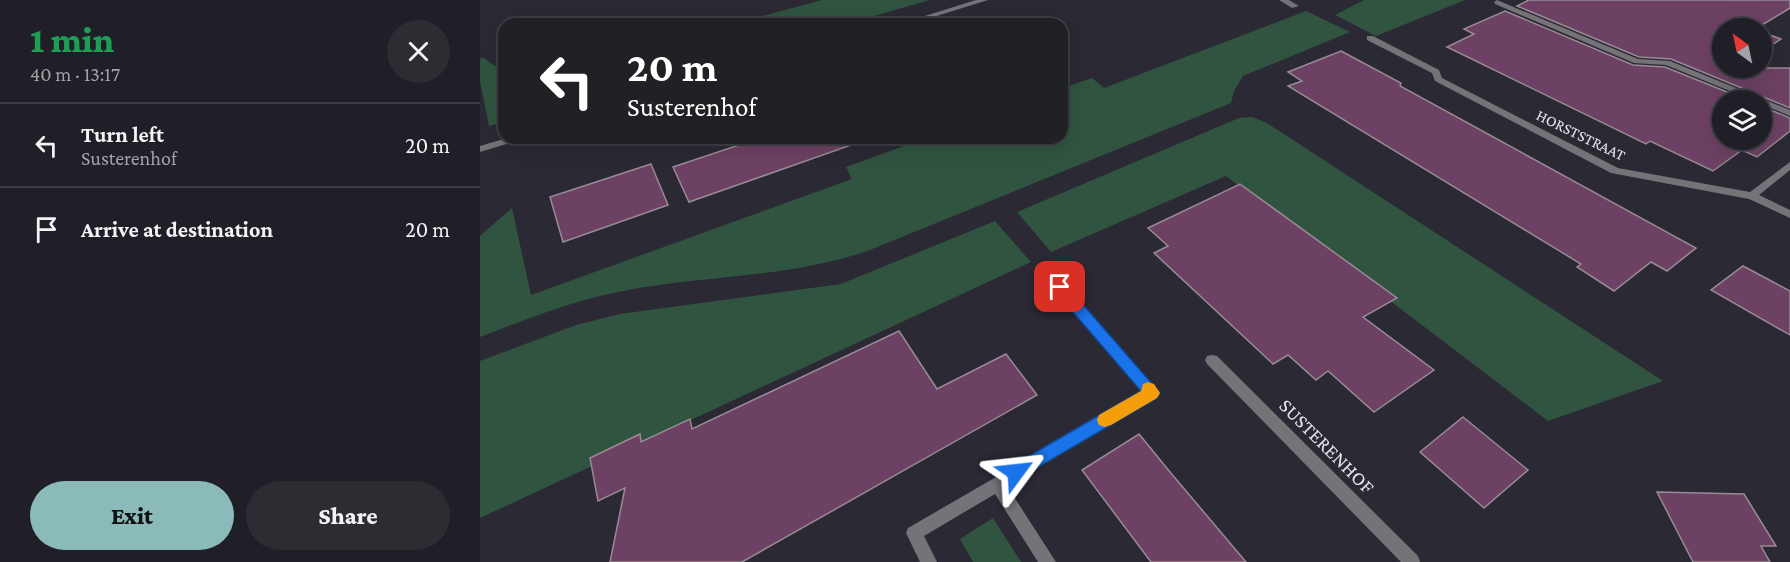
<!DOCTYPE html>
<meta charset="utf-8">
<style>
:root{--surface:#201f27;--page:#2d2c33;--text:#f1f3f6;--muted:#a2a2a7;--line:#3d3d44;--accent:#8bbbb9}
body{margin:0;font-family:"Crimson Pro",serif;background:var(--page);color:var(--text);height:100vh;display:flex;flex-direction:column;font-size:22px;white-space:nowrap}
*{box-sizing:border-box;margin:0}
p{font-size:20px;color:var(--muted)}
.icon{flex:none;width:33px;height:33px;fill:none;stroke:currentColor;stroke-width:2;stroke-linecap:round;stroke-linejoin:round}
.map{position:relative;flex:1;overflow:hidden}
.side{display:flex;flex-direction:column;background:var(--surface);width:480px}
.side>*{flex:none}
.banner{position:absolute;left:18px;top:18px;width:570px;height:126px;border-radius:18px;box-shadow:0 6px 24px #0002,0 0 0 2px var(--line);background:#202124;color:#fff;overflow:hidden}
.needle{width:39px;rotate:327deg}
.fabs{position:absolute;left:1232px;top:18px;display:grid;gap:12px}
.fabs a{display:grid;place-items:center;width:60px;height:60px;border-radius:50%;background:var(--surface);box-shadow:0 6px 24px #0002,0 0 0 2px var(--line);font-size:30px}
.pin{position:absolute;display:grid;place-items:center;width:51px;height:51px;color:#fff;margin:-26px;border-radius:12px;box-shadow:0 3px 9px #0006}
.me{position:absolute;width:66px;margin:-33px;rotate:60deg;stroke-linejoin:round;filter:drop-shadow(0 0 4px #0008)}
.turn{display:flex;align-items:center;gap:21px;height:126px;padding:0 30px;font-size:27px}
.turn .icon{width:78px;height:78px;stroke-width:2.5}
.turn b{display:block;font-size:42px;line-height:51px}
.round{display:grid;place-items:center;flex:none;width:63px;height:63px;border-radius:32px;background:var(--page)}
.headline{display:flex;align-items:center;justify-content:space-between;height:102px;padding:0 30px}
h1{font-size:36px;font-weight:800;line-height:45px;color:#1e9e55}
.action{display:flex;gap:12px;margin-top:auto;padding:12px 30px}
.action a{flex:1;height:69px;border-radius:36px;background:var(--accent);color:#111;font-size:24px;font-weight:800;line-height:69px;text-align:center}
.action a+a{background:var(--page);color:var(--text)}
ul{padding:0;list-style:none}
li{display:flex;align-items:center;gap:18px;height:84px;padding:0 30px;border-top:2px solid var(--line)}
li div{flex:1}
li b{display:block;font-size:22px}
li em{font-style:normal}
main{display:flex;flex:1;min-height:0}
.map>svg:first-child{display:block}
.green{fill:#305440}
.building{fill:#6d4164;stroke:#988b94;stroke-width:1.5}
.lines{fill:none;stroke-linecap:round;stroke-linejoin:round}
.street{fill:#757278;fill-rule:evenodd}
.route{fill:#1a73e8;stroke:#114b97;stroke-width:1.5}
.slow{fill:#f59e0b}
.labels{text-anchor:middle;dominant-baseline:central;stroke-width:4.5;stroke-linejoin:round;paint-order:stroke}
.street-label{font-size:16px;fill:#e3e2e9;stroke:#2b2934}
.near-street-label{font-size:20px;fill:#e3e2e9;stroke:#2b2934}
</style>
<main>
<section class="side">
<div class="headline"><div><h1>1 min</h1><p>40 m · 13:17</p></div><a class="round"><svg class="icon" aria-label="close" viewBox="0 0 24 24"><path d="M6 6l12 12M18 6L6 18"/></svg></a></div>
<ul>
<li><svg class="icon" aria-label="left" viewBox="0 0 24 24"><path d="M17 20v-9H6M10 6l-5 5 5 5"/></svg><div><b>Turn left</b><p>Susterenhof</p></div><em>20 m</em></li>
<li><svg class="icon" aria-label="arrive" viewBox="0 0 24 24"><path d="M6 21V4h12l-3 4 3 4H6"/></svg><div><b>Arrive at destination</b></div><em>20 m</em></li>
</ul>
<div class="action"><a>Exit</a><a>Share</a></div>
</section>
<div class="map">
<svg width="1310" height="562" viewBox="0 0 1310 562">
<rect width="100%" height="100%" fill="#2b2934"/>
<path class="green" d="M342,0H450L366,24H254Z
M884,0H985L896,36L855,15Z
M826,11L870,32L763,76L754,91L751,103L390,250C311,278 225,275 143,291C94,300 47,319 0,337V236L32,208L51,295L372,179L366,167L446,138H582V88L612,78L624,88Z
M2,57L17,67H24V122L9,126L0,81V60Z
M772,117L787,123L1183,381L1068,421L746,176L571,252L537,212L759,118Z
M515,221L551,262L0,518V361L96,325L140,314L361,284Z
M513,518L541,562H493L480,539Z"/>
<path class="building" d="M1049,0H1310V8L1277,28H1242V68H1310V108L1191,59L1159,57L1037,6Z
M1025,11L1153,65L1185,67L1267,100H1242V140H1281V106L1310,118V131L1277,157L1262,150L1233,171L1170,141L1166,144L967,47L994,34L984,29Z
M1281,32L1301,39L1281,52Z
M861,51L921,83L920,86L1216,248L1187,271L1171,262L1134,291L1097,267L1101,264L808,86L822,81L808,72Z
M280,138H373L374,144L209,202L193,167Z
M171,164L188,205L83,242L70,197Z
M760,184L917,298L883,317L954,370L894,412L848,371L836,380L808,355L793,364L674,253L688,246L668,228Z
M1263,266L1310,291V335L1231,290Z
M419,331L457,389L526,354L557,395L262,562H130L145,488L118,501L110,458L160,434L161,442L210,419L212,429Z
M983,417L1048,470L1004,508L940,452Z
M659,434L690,472L766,562H671L602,470Z
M1177,492L1264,494L1296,546H1281L1290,562H1213Z"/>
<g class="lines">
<path class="street" d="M496,0H508L431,24H419Z
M799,0H809L819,6L812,8Z
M1017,0L1158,59L1190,61L1310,110V116L1281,104V100H1272L1186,65L1154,63L1015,4L1014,2Z
M887,36H893L959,70L962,78L1138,168L1270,192L1310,162V170L1279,195L1310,210V218L1269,199L1131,173L955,81L952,73L887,40Z
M27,138H42L40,140L0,152V146Z
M580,283L584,284L679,393L677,397L527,486L576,562H558L515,494L444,536L457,562H440L426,533L428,528L663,392L576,290L574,287Z
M732,355L737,356L938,556L940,562H921L727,364L725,360L727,356Z"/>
</g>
<path class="route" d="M580,282L585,284L680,393L677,398L536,480L530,478L528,472L530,467L661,391L575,291L573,287Z"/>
<path class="slow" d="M668,382L674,384L680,393L677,398L631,425L625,427L619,425L617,420L619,415L661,391L663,384Z"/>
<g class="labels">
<g class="street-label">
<text transform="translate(1101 135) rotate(26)">HORSTSTRAAT</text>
</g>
<g class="near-street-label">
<text transform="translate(847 446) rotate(45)">SUSTERENHOF</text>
</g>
</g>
</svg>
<div class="fabs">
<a><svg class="needle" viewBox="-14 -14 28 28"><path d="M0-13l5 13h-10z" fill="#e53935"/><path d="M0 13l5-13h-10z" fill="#a2a2a7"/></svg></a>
<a><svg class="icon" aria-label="layers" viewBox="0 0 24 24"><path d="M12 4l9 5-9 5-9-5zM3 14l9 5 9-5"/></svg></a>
</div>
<div class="pin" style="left:580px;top:287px;background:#d93025"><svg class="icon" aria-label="arrive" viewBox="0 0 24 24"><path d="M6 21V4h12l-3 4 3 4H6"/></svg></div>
<svg class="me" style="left:536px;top:472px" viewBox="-20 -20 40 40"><path d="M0-17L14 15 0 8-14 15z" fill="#1a73e8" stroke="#fff" stroke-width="4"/></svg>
<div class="banner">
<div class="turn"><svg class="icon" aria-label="left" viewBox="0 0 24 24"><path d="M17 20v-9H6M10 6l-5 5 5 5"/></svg><div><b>20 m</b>Susterenhof</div></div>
</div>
</div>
</main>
